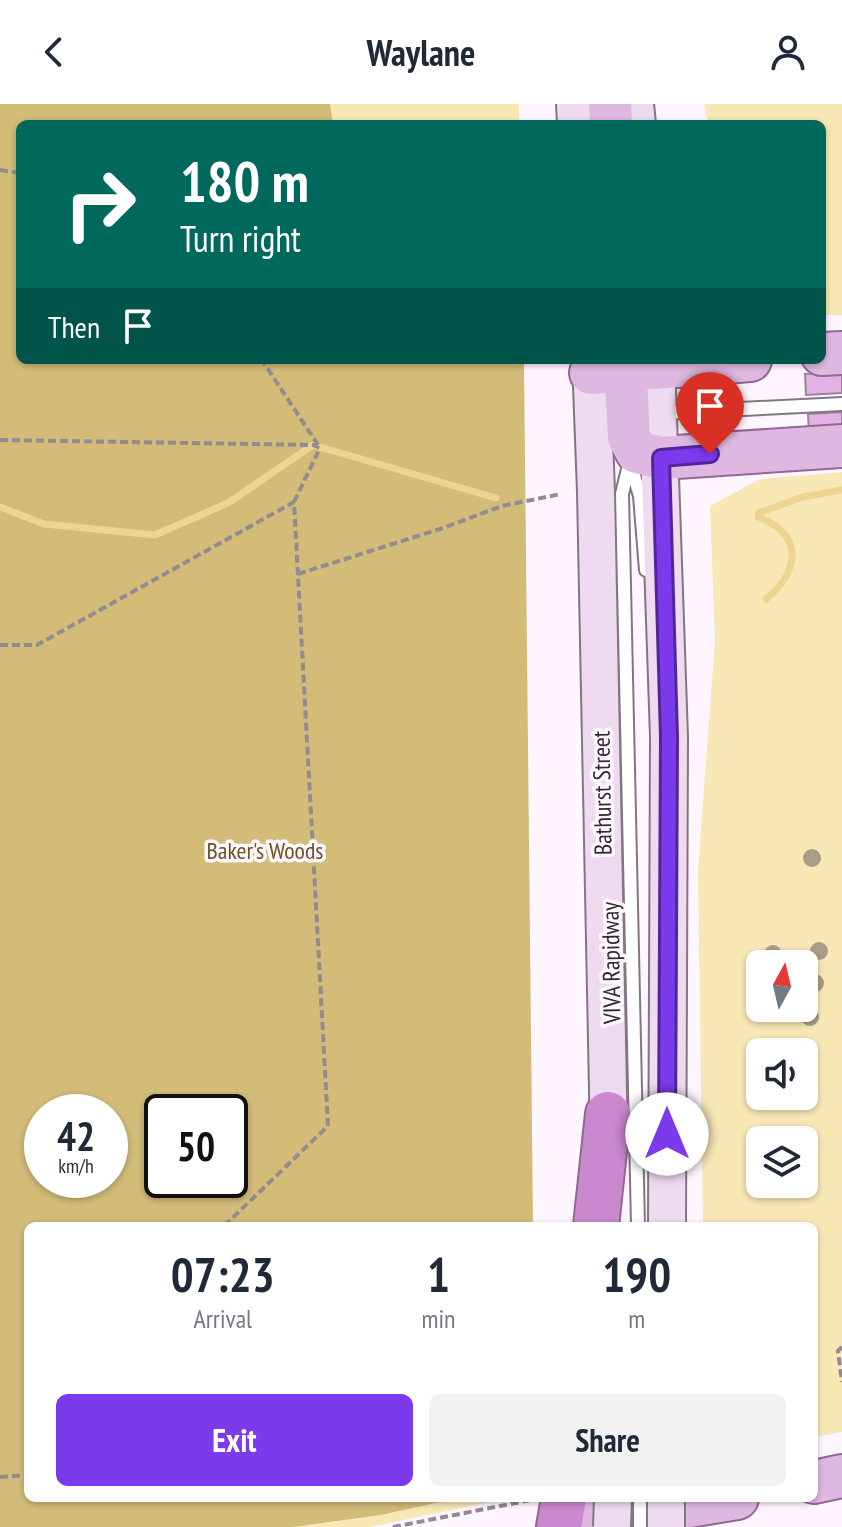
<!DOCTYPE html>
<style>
:root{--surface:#fff;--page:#f2f2f3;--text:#1f2937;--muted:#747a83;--accent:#7c3aed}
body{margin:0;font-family:"PT Sans Narrow",sans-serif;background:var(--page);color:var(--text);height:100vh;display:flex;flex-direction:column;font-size:30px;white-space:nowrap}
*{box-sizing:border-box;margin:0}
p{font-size:26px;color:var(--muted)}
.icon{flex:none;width:44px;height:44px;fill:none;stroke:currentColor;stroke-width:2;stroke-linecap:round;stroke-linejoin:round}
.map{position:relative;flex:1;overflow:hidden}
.drawer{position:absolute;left:24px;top:1118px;width:794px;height:280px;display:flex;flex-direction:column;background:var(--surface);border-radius:12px;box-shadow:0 2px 6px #0004}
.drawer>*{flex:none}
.banner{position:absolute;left:16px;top:16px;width:810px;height:244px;border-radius:12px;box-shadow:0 2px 6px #0004;background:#00695c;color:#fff;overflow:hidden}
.needle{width:52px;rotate:8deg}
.controls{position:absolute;left:746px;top:846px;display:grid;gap:16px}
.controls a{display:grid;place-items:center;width:72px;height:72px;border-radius:12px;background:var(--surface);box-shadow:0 2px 6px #0004;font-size:40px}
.speed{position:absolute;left:24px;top:990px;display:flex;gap:16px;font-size:40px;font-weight:700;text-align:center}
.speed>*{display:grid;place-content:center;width:104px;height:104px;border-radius:50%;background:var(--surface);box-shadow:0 2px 6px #0004;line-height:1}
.speed small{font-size:20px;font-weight:400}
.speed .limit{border:4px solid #111;border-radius:12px;background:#fff;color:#111}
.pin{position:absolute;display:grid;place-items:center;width:68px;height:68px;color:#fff;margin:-82px -34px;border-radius:50% 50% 50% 0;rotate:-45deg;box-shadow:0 0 8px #0007}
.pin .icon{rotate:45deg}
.me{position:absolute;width:88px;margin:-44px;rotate:0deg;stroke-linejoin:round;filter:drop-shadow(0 0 6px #0008)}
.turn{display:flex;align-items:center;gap:28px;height:168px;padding:0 32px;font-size:36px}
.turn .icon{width:104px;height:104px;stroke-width:2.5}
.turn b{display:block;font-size:56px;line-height:68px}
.then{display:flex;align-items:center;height:76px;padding:0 32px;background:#0003;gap:16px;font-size:30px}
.eta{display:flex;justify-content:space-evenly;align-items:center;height:136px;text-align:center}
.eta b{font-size:48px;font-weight:600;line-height:56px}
.primary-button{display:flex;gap:16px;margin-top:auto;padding:16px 32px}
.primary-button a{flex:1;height:92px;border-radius:12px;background:var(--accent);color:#fff;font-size:32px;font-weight:600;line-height:92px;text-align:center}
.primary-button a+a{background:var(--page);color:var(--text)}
header{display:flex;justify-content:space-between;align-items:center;height:104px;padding:0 32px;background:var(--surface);font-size:36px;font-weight:600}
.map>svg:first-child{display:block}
.green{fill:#f8e8b6;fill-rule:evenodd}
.forest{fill:#d2bc78;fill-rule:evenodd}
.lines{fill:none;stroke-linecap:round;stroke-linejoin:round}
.stream{stroke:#ebd591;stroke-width:7}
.building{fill:#e3b1e5;stroke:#958895;stroke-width:2}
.lane-casing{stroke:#837683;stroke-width:16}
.secondary-casing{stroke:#837683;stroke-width:40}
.primary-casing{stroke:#946796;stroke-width:46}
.highway-casing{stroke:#946796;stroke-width:48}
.path{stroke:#928b92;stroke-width:4;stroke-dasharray:8 4;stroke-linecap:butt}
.lane{stroke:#fff;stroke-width:12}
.secondary{stroke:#efdbf0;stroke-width:36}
.primary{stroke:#dfb8e2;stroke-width:42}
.highway{stroke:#ca88ce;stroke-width:44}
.lane-bridge-casing{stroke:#837683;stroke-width:16;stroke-linecap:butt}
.secondary-bridge-casing{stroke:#837683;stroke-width:40;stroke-linecap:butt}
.lane-bridge{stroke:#fff;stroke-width:12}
.secondary-bridge{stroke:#efdbf0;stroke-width:36}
.tree{fill:#aa9d86}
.route-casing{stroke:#51269a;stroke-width:20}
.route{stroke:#7c3aed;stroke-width:14}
.labels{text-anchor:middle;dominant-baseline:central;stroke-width:7;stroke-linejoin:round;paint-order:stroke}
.street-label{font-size:24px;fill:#2f2a2f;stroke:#fff6ff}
.park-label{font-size:24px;fill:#655523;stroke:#fff6ff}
</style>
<header><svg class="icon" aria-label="back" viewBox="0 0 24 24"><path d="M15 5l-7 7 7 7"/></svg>Waylane<svg class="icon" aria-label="person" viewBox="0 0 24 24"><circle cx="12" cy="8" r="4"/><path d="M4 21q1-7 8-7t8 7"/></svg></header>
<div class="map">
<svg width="842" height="1423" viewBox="0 0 842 1423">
<rect width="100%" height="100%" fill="#fff6ff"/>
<path class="green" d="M330,0H519V20H333Z
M704,0H842V211H822V20H708Z
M842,368V1328L814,1333V1122H703L698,765L715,536L710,402L760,375ZM804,860V904H760V860ZM804,948V992H760V948ZM804,1036V1080H760V1036Z
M459,1394H509L370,1423H293L381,1411Z"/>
<path class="forest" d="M0,0H330L333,20H20V256H524L533,1122H28V1394H459L381,1411L293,1423H0ZM42,1008H110V1076H42ZM162,1008H230V1076H162Z"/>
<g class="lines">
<path class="stream" d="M0,403L44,420L155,431L228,399L313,341L496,394
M766,495C800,467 804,430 758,413L759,409L802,393L842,386"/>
</g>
<path class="building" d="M842,268V289L806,291L805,270Z
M842,308V328L809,330L808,310Z"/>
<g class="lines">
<defs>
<path id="lane" d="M661,309L842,300
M630,357L622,390L638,1122
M630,358L640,392L646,466"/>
<path id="secondary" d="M575,0L576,20
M635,0L637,20
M591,256L596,388L609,1036
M656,256L669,633L667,1122"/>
<path id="primary" d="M610,0L611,20
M822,250L842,249
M625,256L629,333L637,348L661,354L842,342
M591,269L750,256
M814,1378L842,1372
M563,1423L737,1394"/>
<path id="highway" d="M596,1122L608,1010
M559,1423L564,1394"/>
</defs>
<use href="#lane" class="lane-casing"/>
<use href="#secondary" class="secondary-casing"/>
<use href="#primary" class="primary-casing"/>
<use href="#highway" class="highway-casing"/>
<path class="path" d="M0,66L20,69
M0,336L313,341L320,344L262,256
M294,398L320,344
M298,470L440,425L502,402L561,390
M0,541H37L294,398L328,1022L224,1122
M842,1243L838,1247L842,1278
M0,1373L28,1371
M393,1423L531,1396"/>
<use href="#lane" class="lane"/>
<use href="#secondary" class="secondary"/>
<use href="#primary" class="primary"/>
<use href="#highway" class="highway"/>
<defs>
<path id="lane-bridge" d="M640,1423V1394"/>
<path id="secondary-bridge" d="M666,1394V1423
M612,1423L613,1394"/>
</defs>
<use href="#lane-bridge" class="lane-bridge-casing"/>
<use href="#secondary-bridge" class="secondary-bridge-casing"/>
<use href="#lane-bridge" class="lane-bridge"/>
<use href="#secondary-bridge" class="secondary-bridge"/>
</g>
<g class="tree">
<circle cx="812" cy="754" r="9"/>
<circle cx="819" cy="847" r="9"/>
<circle cx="773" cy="850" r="9"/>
<circle cx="815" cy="879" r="9"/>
<circle cx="810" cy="913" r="9"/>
</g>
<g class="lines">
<defs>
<path id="route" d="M667,1030L669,633L661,354L710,350"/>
</defs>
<use href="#route" class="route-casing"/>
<use href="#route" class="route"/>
</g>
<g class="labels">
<g class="street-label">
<text transform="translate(602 689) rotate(-91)">Bathurst Street</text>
<text transform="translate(611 859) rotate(-91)">VIVA Rapidway</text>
</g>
<g class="park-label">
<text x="265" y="746">Baker's Woods</text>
</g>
</g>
</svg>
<div class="controls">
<a><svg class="needle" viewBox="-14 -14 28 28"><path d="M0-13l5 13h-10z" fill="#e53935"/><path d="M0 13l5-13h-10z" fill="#747a83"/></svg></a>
<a><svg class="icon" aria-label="sound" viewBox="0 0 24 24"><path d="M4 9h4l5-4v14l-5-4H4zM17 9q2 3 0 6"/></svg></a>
<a><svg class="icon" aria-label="layers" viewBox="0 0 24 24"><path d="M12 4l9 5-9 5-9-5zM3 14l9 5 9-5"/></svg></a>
</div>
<div class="speed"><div>42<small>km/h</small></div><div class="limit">50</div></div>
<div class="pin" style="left:710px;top:350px;background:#d93025"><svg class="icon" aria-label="arrive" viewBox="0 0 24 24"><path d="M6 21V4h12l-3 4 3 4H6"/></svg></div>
<svg class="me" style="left:667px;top:1030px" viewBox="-20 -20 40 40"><circle r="19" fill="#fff"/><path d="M0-13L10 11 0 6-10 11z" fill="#7c3aed"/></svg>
<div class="banner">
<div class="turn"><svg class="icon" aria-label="right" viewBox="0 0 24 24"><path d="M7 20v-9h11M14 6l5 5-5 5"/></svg><div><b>180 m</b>Turn right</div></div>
<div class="then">Then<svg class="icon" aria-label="arrive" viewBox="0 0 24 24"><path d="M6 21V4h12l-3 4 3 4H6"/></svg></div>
</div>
<section class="drawer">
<div class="eta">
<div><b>07:23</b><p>Arrival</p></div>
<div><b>1</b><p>min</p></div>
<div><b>190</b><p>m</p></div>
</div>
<div class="primary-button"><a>Exit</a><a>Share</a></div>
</section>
</div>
